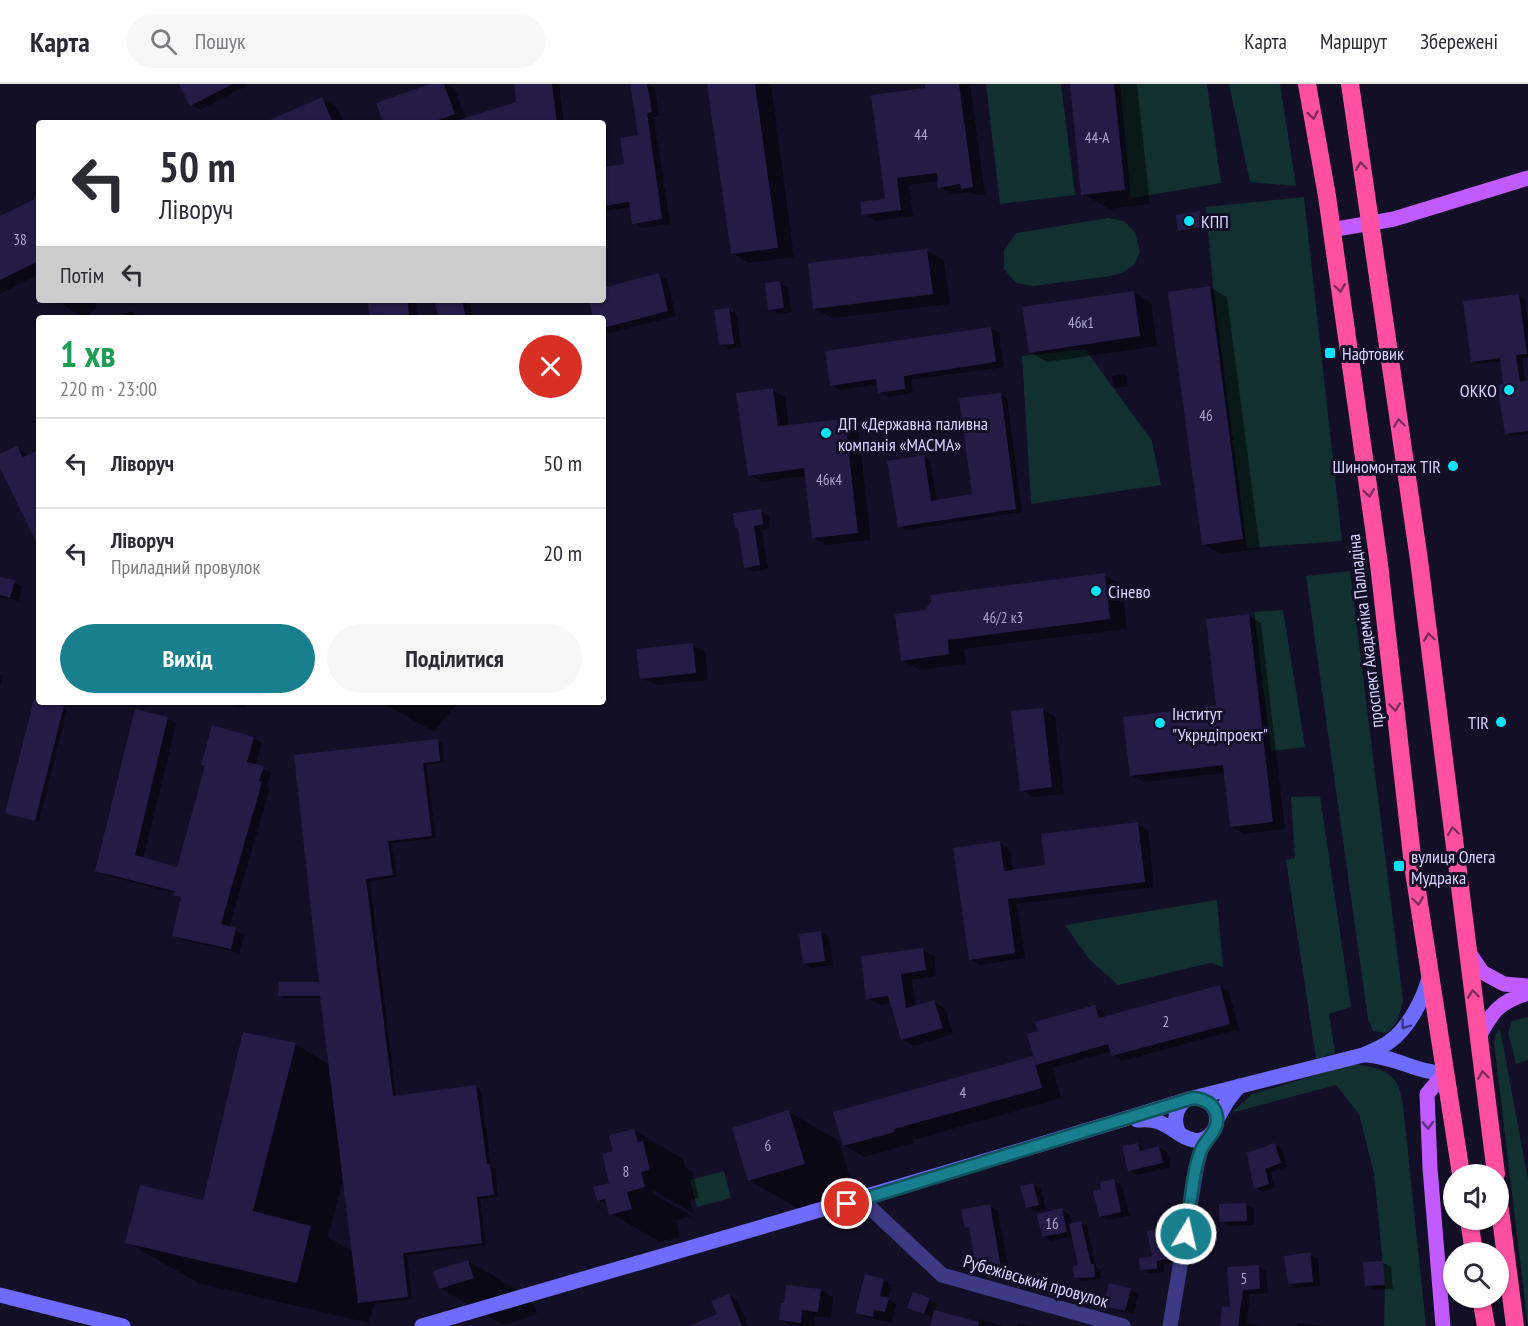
<!DOCTYPE html>
<html lang="uk">
<meta charset="utf-8">
<style>
:root{--surface:#fff;--page:#f7f7f7;--text:#2b2b33;--muted:#7c7c81;--line:#e1e1e2;--accent:#187f8f}
body{margin:0;font-family:"PT Sans Narrow",sans-serif;background:var(--page);color:var(--text);height:100vh;display:flex;flex-direction:column;font-size:22px;white-space:nowrap}
*{box-sizing:border-box;margin:0}
p{font-size:20px;color:var(--muted)}
.icon{flex:none;width:33px;height:33px;fill:none;stroke:currentColor;stroke-width:2;stroke-linecap:round;stroke-linejoin:round}
.map{position:relative;flex:1;overflow:hidden}
.sheet{position:absolute;left:36px;top:231px;width:570px;height:390px;display:flex;flex-direction:column;background:var(--surface);border-radius:6px;box-shadow:0 2px 4px #0004}
.sheet>*{flex:none}
.hud{position:absolute;left:36px;top:36px;width:570px;height:183px;border-radius:6px;box-shadow:0 2px 4px #0004;background:#fff;color:var(--text);overflow:hidden}
.buttons{position:absolute;left:1443px;top:1080px;display:grid;gap:12px}
.buttons a{display:grid;place-items:center;width:66px;height:66px;border-radius:50%;background:var(--surface);box-shadow:0 2px 4px #0004;font-size:30px}
.pin{position:absolute;display:grid;place-items:center;width:51px;height:51px;color:#fff;margin:-26px;border:3px solid #fff;border-radius:50%;box-shadow:0 2px 6px #0007}
.me{position:absolute;width:66px;margin:-33px;rotate:9deg;stroke-linejoin:round;filter:drop-shadow(0 0 4px #0008)}
.turn{display:flex;align-items:center;gap:21px;height:126px;padding:0 24px;font-size:27px}
.turn .icon{width:78px;height:78px;stroke-width:2.5}
.turn b{display:block;font-size:42px;line-height:51px}
.then{display:flex;align-items:center;height:57px;padding:0 24px;background:#0003;gap:12px;font-size:22px}
.round{display:grid;place-items:center;flex:none;width:63px;height:63px;border-radius:32px;background:var(--page)}
.summary{display:flex;align-items:center;justify-content:space-between;height:102px;padding:0 24px}
h1{font-size:36px;font-weight:700;line-height:45px;color:#1e9e55}
.cta{display:flex;gap:12px;margin-top:auto;padding:12px 24px}
.cta a{flex:1;height:69px;border-radius:36px;background:var(--accent);color:#fff;font-size:24px;font-weight:700;line-height:69px;text-align:center}
.cta a+a{background:var(--page);color:var(--text)}
ul{padding:0;list-style:none}
li{display:flex;align-items:center;gap:18px;height:90px;padding:0 24px;border-top:2px solid var(--line)}
li div{flex:1}
li b{display:block;font-size:22px}
li em{font-style:normal}
header{display:flex;align-items:center;gap:36px;box-sizing:border-box;height:84px;padding:0 30px;background:var(--surface);border-bottom:2px solid var(--line)}
header strong{font-size:28px}
nav{display:flex;gap:33px;margin-inline-start:auto;font-size:21px}
.search{width:420px;height:54px;background:var(--page);display:flex;align-items:center;gap:15px;box-sizing:border-box;padding:0 21px;border-radius:33px;color:var(--muted);font-size:22px}
.map>svg:first-child{display:block}
.green{fill:#12302f}
.shadow{fill:#0007;fill-rule:evenodd}
.building{fill:#241b47}
.lines{fill:none;stroke-linecap:round;stroke-linejoin:round}
.street{stroke:#3d3a85;stroke-width:15}
.secondary{stroke:#6f6bff;stroke-width:15}
.primary{stroke:#c25bff;stroke-width:15}
.highway{stroke:#ff4fa3;stroke-width:18}
.oneway{stroke:#7d2c5e}
.oneway2{stroke:#38347d}
.oneway3{stroke:#623188}
.route-casing{stroke:#10535d;stroke-width:15}
.route{stroke:#187f8f;stroke-width:10}
.poi-dot{fill:#00e5ff;stroke:#130f26;stroke-width:2}
.labels{text-anchor:middle;dominant-baseline:central;stroke-width:6;stroke-linejoin:round;paint-order:stroke}
.number-label{font-size:15px;fill:#aca6d1}
.poi-label{font-size:18px;fill:#d9d4ff;stroke:#130f26;text-anchor:start}
.street-label{font-size:18px;fill:#d9d4ff;stroke:#130f26}
</style>
<header>
<strong>Карта</strong>
<div class="search"><svg class="icon" aria-label="search" viewBox="0 0 24 24"><circle cx="10" cy="10" r="6"/><path d="M15 15l6 6"/></svg>Пошук</div>
<nav><a>Карта</a><a>Маршрут</a><a>Збережені</a></nav>
</header>
<div class="map">
<svg width="1528" height="1242" viewBox="0 0 1528 1242">
<rect width="100%" height="100%" fill="#130f26"/>
<path class="green" d="M986,0H1061L1075,111L1000,120Z
M1120,0H1207L1221,99L1131,114Z
M1229,0H1280L1296,102L1250,98Z
M1304,113L1342,457L1247,464L1213,202L1206,123Z
M1108,134L1124,137L1135,148L1140,168L1135,180L1122,189L1111,192L1033,202L1016,199L1004,185V166L1016,149Z
M1085,265L1152,357L1161,401L1031,420L1022,272Z
M1350,487L1403,916C1400,931 1398,940 1386,949L1373,947L1368,935L1306,492Z
M1283,526L1305,663L1271,667L1254,528Z
M1320,712L1351,923L1329,930L1335,969L1316,975L1286,776L1295,774L1291,713Z
M1217,816L1223,883L1210,879L1118,901L1089,875L1065,841Z
M1528,933V976L1516,980L1508,948L1512,937Z
M1500,945L1528,1095V1242L1494,959L1496,950Z
M1353,980C1368,982 1387,984 1396,998C1400,1003 1401,1014 1403,1021L1426,1242H1384L1385,1201L1374,1090L1359,1030L1336,1001L1231,1029L1252,1010Z
M724,1087L731,1114L697,1123L690,1096Z"/>
<path class="shadow" d="M181,0H244L246,2L200,26L191,21Z
M435,0H447L455,5L466,36L518,19L515,0H559L564,39H384Z
M642,0H648L655,4L659,32L654,33L670,140L642,144L634,139L631,123L603,127V84L625,81L640,52Z
M709,0H771L794,173L749,179L732,169Z
M926,0H970L985,110L975,111L969,108L953,110L940,103L939,97L909,101L913,132L876,137L863,130L887,116L927,5Z
M1071,0H1137L1150,120L1109,125L1083,110Z
M322,15L337,23L344,39H266Z
M39,114V190L0,210V134Z
M1200,129L1203,131L1205,144L1183,148L1180,146Z
M927,166L944,176L950,220L832,234L814,224Z
M658,191L667,196L676,232L606,250L603,248V234H595L590,216H603V205Z
M780,199L788,204L791,228L778,230L770,225Z
M1209,203L1227,213L1260,465L1221,470L1203,460Z
M1133,208L1151,218L1157,262L1047,278L1030,268Z
M1519,211L1525,215L1528,239V274H1522L1525,298H1528V350L1512,353L1506,349L1505,301L1502,277L1478,280L1472,277Z
M59,216H96V224L89,231H79L66,223Z
M369,216H416L417,234H371Z
M436,216H469L473,234H440Z
M729,226L737,230L741,264L728,265L720,260Z
M131,227L144,234H117Z
M991,244L999,249L1004,283L911,296L913,309L888,313L880,308L879,300L840,306L832,301Z
M1123,290L1127,292L1128,302L1117,304L1114,302L1112,292Z
M772,306L785,313L789,343L845,336L858,344L871,456L826,461L813,453L806,392L762,398L750,391Z
M1000,310L1007,314L1022,428L906,446L899,442L923,373L930,376L937,418L974,411Z
M17,364L29,372L39,369V453L0,381V372Z
M761,427L769,432L770,444L762,446L768,485L753,488L745,483L739,445L737,443Z
M1104,491L1122,501L1127,545L964,565L966,580L920,586L902,576L925,528Z
M0,494L14,498L22,502L19,517L0,513Z
M1249,532L1261,539L1285,745L1244,750L1232,742L1225,689L1144,698L1131,691L1218,623Z
M692,561L705,568L708,596L655,601L642,594Z
M0,590L3,592L0,605Z
M39,618L67,626L39,738L7,729Z
M221,618H246L244,624Z
M381,618H458L434,648Z
M1043,625L1055,633L1064,710L1034,713L1022,706Z
M136,627L168,635L176,640L143,775L178,785L253,654L262,659L255,682L271,688L267,703L270,704L229,844L244,850L240,869L182,856L174,851L182,815L175,809L105,791L97,786Z
M437,657L442,659L444,678L426,681L436,754L392,759L397,793L370,797L396,1013L476,1003L481,1006L491,1082L495,1084L498,1113L480,1115L486,1161L407,1171L412,1215L374,1220L369,1239L198,1199L127,1158L204,1117L295,960L330,981L322,914H284L280,911L320,900L296,672ZM344,1092L353,1168L328,1153Z
M1137,740L1148,746L1154,803L1017,820L1025,874L980,881L970,875L999,759L1010,765L1013,787L1047,782Z
M821,848L829,853L833,881L812,884L804,879Z
M922,865L934,872L936,892L912,896L916,923L934,918L945,924L953,950L914,962L902,955L892,919L879,921L868,914Z
M1219,902L1229,908L1239,945L1122,977L1113,971L1112,967L1052,984L1061,1014L913,1056L914,1059L864,1073L844,1061L1033,973L1036,975L1095,923L1104,928L1106,933Z
M789,1028L839,1057L854,1108L799,1125L749,1096Z
M634,1046L683,1075L686,1084L692,1087L699,1114L690,1116L694,1130L653,1106V1110L692,1132L676,1136L680,1153L660,1158L611,1130L609,1122L598,1116L611,1100L615,1068Z
M1138,1060L1146,1067L1159,1063L1167,1068L1171,1083L1137,1091L1129,1086Z
M1275,1061L1282,1065L1287,1083L1271,1088L1275,1103L1262,1108L1255,1104Z
M1114,1097L1122,1101L1129,1132L1108,1136L1100,1132L1103,1106Z
M1033,1101L1041,1105L1046,1125L1036,1128L1028,1123Z
M1246,1121L1254,1125V1141L1229,1142L1221,1137Z
M990,1122L998,1127L1009,1188L998,1190L993,1187L986,1189L978,1184L971,1145L966,1143Z
M1062,1126L1070,1131L1072,1140L1081,1139L1087,1142L1096,1183L1100,1185L1101,1195L1082,1197L1076,1193L1080,1183L1074,1152L1052,1157L1044,1152Z
M1172,1144L1179,1148L1178,1178L1164,1180V1188L1148,1189L1141,1185L1153,1175Z
M1309,1170L1318,1175L1320,1202L1297,1204L1289,1199Z
M468,1177L531,1214L537,1230L504,1241L440,1204Z
M1383,1179L1391,1183L1393,1205L1375,1206L1367,1202Z
M1258,1182L1266,1187L1268,1209L1250,1210L1247,1239L1262,1242H1221L1231,1225L1229,1184Z
M884,1196L892,1201L888,1215L896,1220L892,1239L865,1233L857,1228Z
M820,1206L833,1213L831,1234L815,1232L814,1242H791L780,1236L786,1221Z
M1130,1206L1138,1210L1134,1230L1113,1226L1105,1221Z
M729,1211L737,1216L748,1242H711Z
M929,1216L937,1220L935,1228L978,1239L979,1235L1002,1242H931L934,1234L909,1223Z
M1018,1239L1031,1242H1017Z
M1297,1239L1323,1242H1297Z"/>
<path class="building" d="M179,0H233L190,22Z
M430,0H444L455,30L430,39H383L376,19Z
M514,0H552L557,39H460L459,36L516,18Z
M630,0H647L652,28L647,29L662,135L632,140L629,118L603,122V83L624,80L620,54L638,51Z
M707,0H755L778,164L731,170Z
M925,0H959L973,103L961,105L960,100L938,104L937,89L897,94L901,126L862,131L860,118L885,115L871,11L925,4Z
M1070,0H1114L1125,106L1081,111Z
M322,13L333,39H263Z
M39,113V177L0,196V132Z
M1200,127L1202,143L1178,147L1176,131Z
M927,165L933,210L813,225L808,179Z
M659,189L668,227L603,244V234H593L589,216H603V204Z
M780,197L784,224L768,226L765,199Z
M1210,202L1243,455L1202,461L1168,208Z
M1134,207L1140,252L1029,269L1022,223Z
M1519,210L1527,270L1516,271L1520,298L1528,296V347L1505,350L1497,301L1503,300L1500,274L1471,278L1463,217Z
M368,216H408L409,234H369Z
M434,216H462L466,234H439Z
M729,224L734,260L719,261L714,226Z
M991,243L996,278L904,292L905,305L878,309L876,295L830,302L825,267Z
M773,304L778,342L845,335L858,449L812,454L804,384L748,392L736,309Z
M1001,309L1016,425L898,443L887,377L924,371L931,417L972,410L959,314Z
M17,362L23,373L39,366V464L0,384V370Z
M761,425L763,440L754,442L760,481L744,484L738,444H735L733,429Z
M1105,489L1110,535L948,556L949,570L901,577L895,530L925,526L931,518L930,511Z
M0,493L15,496L10,514L0,511Z
M1249,530L1273,738L1230,743L1223,681L1130,692L1123,633L1216,622L1206,535Z
M693,559L696,589L640,595L636,565Z
M34,615L39,616V618L64,622L35,737L5,729Z
M1043,624L1052,703L1020,707L1011,627Z
M135,625L168,633L135,771L177,783L205,682L201,681L212,641L254,653L247,678L264,682L259,697L262,698L221,840L236,844L231,865L172,852L181,813L173,811L174,807L95,787Z
M438,655L440,677L423,679L432,752L388,757L393,791L366,795L393,1012L476,1001L487,1080H490L494,1111L477,1113L482,1159L403,1169L408,1213L358,1219L320,912H278L279,898H319L294,671Z
M1138,738L1145,798L1008,815L1015,869L969,876L953,764L1000,757L1004,787L1045,781L1041,750Z
M821,847L825,877L803,880L799,850Z
M923,864L926,886L901,890L906,924L934,916L943,944L901,956L888,912L866,915L861,872Z
M1220,901L1230,940L1112,972L1108,960L1036,981L1027,950L1038,947L1035,938L1095,921L1099,934Z
M243,948L296,959L253,1127L311,1142L297,1199L125,1159L140,1101L203,1116Z
M1033,972L1042,1004L894,1045L895,1048L843,1062L833,1028Z
M789,1026L805,1080L748,1097L732,1044Z
M634,1045L638,1058L643,1057L650,1086L641,1088L645,1103L627,1108L632,1125L609,1131L605,1115L597,1117L593,1103L609,1099L602,1070L613,1067L609,1051Z
M1138,1059L1140,1067L1159,1062L1163,1079L1128,1087L1122,1062Z
M1275,1059L1281,1079L1265,1085L1269,1100L1254,1105L1247,1069Z
M1114,1095L1121,1128L1099,1133L1093,1107L1101,1105L1100,1098Z
M1033,1099L1039,1121L1026,1124L1020,1102Z
M1246,1119L1247,1137L1219,1138V1120Z
M990,1120L1001,1184L988,1186V1183L976,1185L969,1143L965,1144L961,1126Z
M1062,1124L1067,1148L1042,1153L1037,1130Z
M1081,1137L1091,1180H1094L1095,1193L1074,1194L1073,1182L1078,1181L1069,1140Z
M1172,1142L1175,1156L1172,1174L1157,1177V1185L1140,1186L1139,1174L1152,1173L1147,1147Z
M1310,1168L1313,1198L1288,1200L1284,1172Z
M468,1176L474,1194L439,1205L433,1187Z
M1383,1177L1385,1201L1365,1202L1363,1178Z
M1259,1181L1260,1205L1243,1206L1238,1242H1220L1222,1222L1230,1223L1227,1183Z
M865,1190L884,1195L880,1212L889,1214L885,1228L874,1226L873,1233L855,1229Z
M1109,1199L1131,1204L1125,1227L1103,1222Z
M786,1201L821,1205L818,1228L802,1226L801,1239L779,1236L781,1219H784Z
M913,1208L930,1214L924,1230L907,1224Z
M729,1210L742,1242H689L717,1230L711,1217Z
M934,1226L979,1238L978,1242H930Z"/>
<g class="lines">
<path class="street" d="M861,1115L942,1191L1123,1242
M1170,1242L1197,1081L1201,1066L1210,1051"/>
<path class="secondary" d="M1366,971C1394,972 1417,989 1445,989
M1193,1014L1363,971C1371,967 1381,964 1389,958C1408,945 1423,916 1429,894
M1217,1035L1228,1016L1239,1002
M1137,1036C1142,1036 1149,1035 1155,1037C1171,1040 1186,1060 1201,1056C1222,1050 1222,1020 1201,1015C1181,1009 1171,1031 1178,1047
M0,1211L123,1242
M422,1242C677,1167 932,1095 1186,1016"/>
<path class="primary" d="M1331,146L1394,135L1528,94
M1468,867L1482,888L1504,900L1528,902
M1479,953C1492,927 1500,918 1528,909
M1443,1242L1430,1084L1427,1010L1445,989"/>
<path class="highway" d="M1307,0L1327,112L1379,480L1413,781L1461,1090
M1350,0L1419,476L1496,1090
M1498,1111L1515,1242
M1469,1136L1474,1168
M1481,1214L1486,1242"/>
</g>
<defs><path id="oneway-chevron" d="M-2-3.5L2.5 0L-2 3.5" fill="none" stroke-width="1.6" stroke-linecap="round" stroke-linejoin="round" transform="scale(1.5)"/></defs>
<g class="oneway">
<use href="#oneway-chevron" transform="translate(1313 31) rotate(80)"/>
<use href="#oneway-chevron" transform="translate(1361 82) rotate(-97)"/>
<use href="#oneway-chevron" transform="translate(1340 204) rotate(82)"/>
<use href="#oneway-chevron" transform="translate(1399 339) rotate(-98)"/>
<use href="#oneway-chevron" transform="translate(1369 409) rotate(82)"/>
<use href="#oneway-chevron" transform="translate(1429 553) rotate(-98)"/>
<use href="#oneway-chevron" transform="translate(1395 623) rotate(84)"/>
<use href="#oneway-chevron" transform="translate(1453 747) rotate(-97)"/>
<use href="#oneway-chevron" transform="translate(1418 817) rotate(82)"/>
<use href="#oneway-chevron" transform="translate(1473 910) rotate(-97)"/>
<use href="#oneway-chevron" transform="translate(1483 991) rotate(-97)"/>
</g>
<use class="oneway2" href="#oneway-chevron" transform="translate(1405 941) rotate(126)"/>
<use class="oneway3" href="#oneway-chevron" transform="translate(1428 1041) rotate(88)"/>
<g class="lines">
<defs>
<path id="route" d="M847,1120L1193,1014C1205,1015 1215,1020 1217,1033C1219,1046 1206,1055 1201,1066C1192,1088 1190,1126 1186,1150"/>
</defs>
<use href="#route" class="route-casing"/>
<use href="#route" class="route"/>
</g>
<g class="poi-dot">
<circle cx="1189" cy="137" r="6"/>
<rect x="1324" y="263" width="12" height="12" rx="3"/>
<circle cx="1509" cy="306" r="6"/>
<circle cx="826" cy="349" r="6"/>
<circle cx="1453" cy="382" r="6"/>
<circle cx="1096" cy="507" r="6"/>
<circle cx="1501" cy="638" r="6"/>
<circle cx="1160" cy="639" r="6"/>
<rect x="1393" y="776" width="12" height="12" rx="3"/>
</g>
<g class="labels">
<g class="number-label">
<text x="921" y="50">44</text>
<text x="1097" y="53">44-А</text>
<text x="20" y="155">38</text>
<text x="1081" y="238">46к1</text>
<text x="1206" y="331">46</text>
<text x="829" y="395">46к4</text>
<text x="1003" y="533">46/2 к3</text>
<text x="1166" y="937">2</text>
<text x="963" y="1008">4</text>
<text x="768" y="1061">6</text>
<text x="626" y="1087">8</text>
<text x="1052" y="1139">16</text>
<text x="1244" y="1194">5</text>
</g>
<g class="poi-label">
<text x="1201" y="137">КПП</text>
<text x="1342" y="269">Нафтовик</text>
<text x="1497" y="306" text-anchor="end">ОККО</text>
<text x="838" y="339">ДП «Державна паливна<tspan x="838" dy="21">компанія «МАСМА»</tspan></text>
<text x="1441" y="382" text-anchor="end">Шиномонтаж TIR</text>
<text x="1108" y="507">Сінево</text>
<text x="1172" y="629">Інститут<tspan x="1172" dy="21">"Укрндіпроект"</tspan></text>
<text x="1489" y="638" text-anchor="end">TIR</text>
<text x="1411" y="772">вулиця Олега<tspan x="1411" dy="21">Мудрака</tspan></text>
</g>
<g class="street-label">
<text transform="translate(1365 547) rotate(-97)">проспект Академіка Палладіна</text>
<text transform="translate(1036 1197) rotate(16)">Рубежівський провулок</text>
</g>
</g>
</svg>
<div class="buttons">
<a><svg class="icon" aria-label="sound" viewBox="0 0 24 24"><path d="M4 9h4l5-4v14l-5-4H4zM17 9q2 3 0 6"/></svg></a>
<a><svg class="icon" aria-label="search" viewBox="0 0 24 24"><circle cx="10" cy="10" r="6"/><path d="M15 15l6 6"/></svg></a>
</div>
<div class="pin" style="left:847px;top:1120px;background:#d93025"><svg class="icon" aria-label="arrive" viewBox="0 0 24 24"><path d="M6 21V4h12l-3 4 3 4H6"/></svg></div>
<svg class="me" style="left:1186px;top:1150px" viewBox="-20 -20 40 40"><circle r="17" fill="#187f8f" stroke="#fff" stroke-width="3"/><path d="M0-11L8 9 0 5-8 9z" fill="#fff"/></svg>
<div class="hud">
<div class="turn"><svg class="icon" aria-label="left" viewBox="0 0 24 24"><path d="M17 20v-9H6M10 6l-5 5 5 5"/></svg><div><b>50 m</b>Ліворуч</div></div>
<div class="then">Потім<svg class="icon" aria-label="left" viewBox="0 0 24 24"><path d="M17 20v-9H6M10 6l-5 5 5 5"/></svg></div>
</div>
<section class="sheet">
<div class="summary"><div><h1>1 хв</h1><p>220 m · 23:00</p></div><a class="round" style="background:#d93025;color:#fff"><svg class="icon" aria-label="close" viewBox="0 0 24 24"><path d="M6 6l12 12M18 6L6 18"/></svg></a></div>
<ul>
<li><svg class="icon" aria-label="left" viewBox="0 0 24 24"><path d="M17 20v-9H6M10 6l-5 5 5 5"/></svg><div><b>Ліворуч</b></div><em>50 m</em></li>
<li><svg class="icon" aria-label="left" viewBox="0 0 24 24"><path d="M17 20v-9H6M10 6l-5 5 5 5"/></svg><div><b>Ліворуч</b><p>Приладний провулок</p></div><em>20 m</em></li>
</ul>
<div class="cta"><a>Вихід</a><a>Поділитися</a></div>
</section>
</div>
